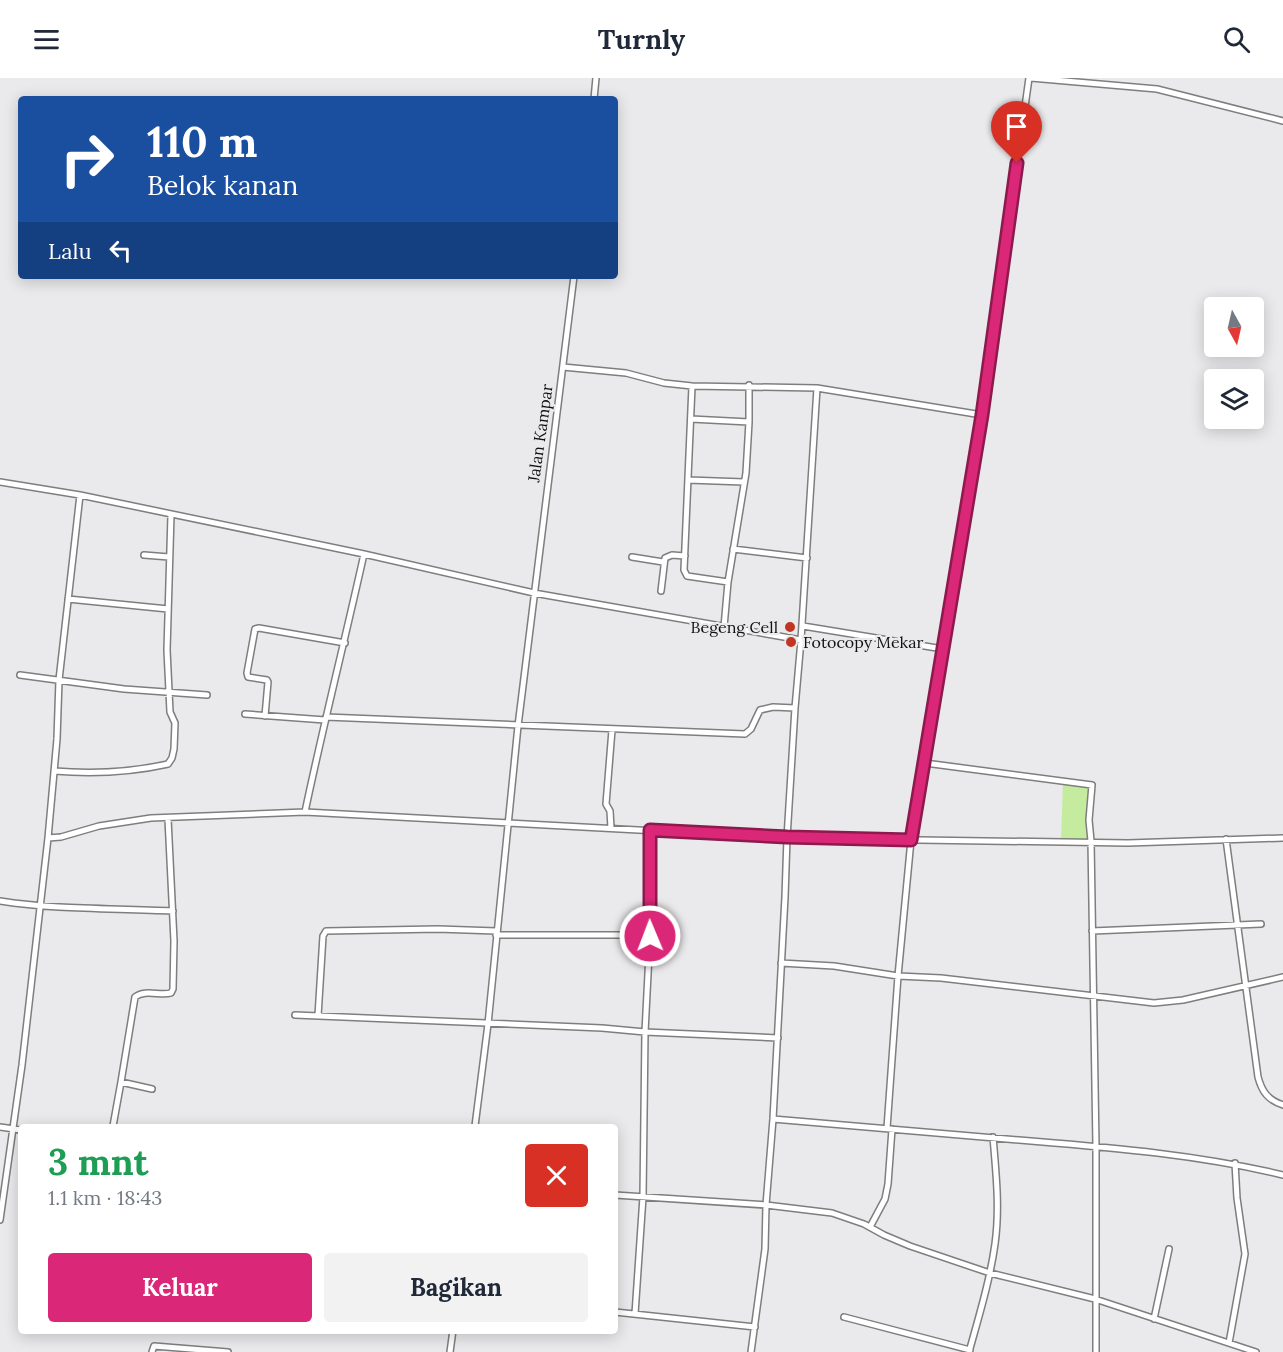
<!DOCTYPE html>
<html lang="id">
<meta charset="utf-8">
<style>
:root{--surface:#fff;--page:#f2f2f3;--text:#1f2937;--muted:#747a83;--accent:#db2777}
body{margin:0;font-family:Lora,serif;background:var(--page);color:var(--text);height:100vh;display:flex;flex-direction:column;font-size:22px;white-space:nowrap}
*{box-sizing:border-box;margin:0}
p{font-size:20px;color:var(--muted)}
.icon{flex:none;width:33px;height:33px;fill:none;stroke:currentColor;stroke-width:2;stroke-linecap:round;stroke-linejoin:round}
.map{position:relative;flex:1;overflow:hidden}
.side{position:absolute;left:18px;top:1046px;width:600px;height:210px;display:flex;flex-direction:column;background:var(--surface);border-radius:6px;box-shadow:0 3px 15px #0003}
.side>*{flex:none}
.top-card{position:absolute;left:18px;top:18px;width:600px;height:183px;border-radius:6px;box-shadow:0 3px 15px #0003;background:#1a4fa0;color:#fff;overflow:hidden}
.needle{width:39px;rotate:172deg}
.controls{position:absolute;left:1204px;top:219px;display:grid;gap:12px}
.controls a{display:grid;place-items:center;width:60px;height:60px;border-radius:6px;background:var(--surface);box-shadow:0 3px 15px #0003;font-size:30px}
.pin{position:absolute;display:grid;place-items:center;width:51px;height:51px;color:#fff;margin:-62px -26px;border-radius:50% 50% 50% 0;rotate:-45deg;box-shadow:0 0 6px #0007}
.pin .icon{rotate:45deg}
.me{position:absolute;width:66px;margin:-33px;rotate:359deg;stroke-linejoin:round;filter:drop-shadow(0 0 4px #0008)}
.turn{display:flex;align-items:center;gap:21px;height:126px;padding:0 30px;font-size:27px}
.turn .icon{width:78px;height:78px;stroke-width:2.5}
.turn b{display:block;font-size:42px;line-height:51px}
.then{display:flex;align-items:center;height:57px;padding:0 30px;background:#0003;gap:12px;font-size:22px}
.round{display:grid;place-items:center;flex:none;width:63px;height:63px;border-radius:6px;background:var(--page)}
.overview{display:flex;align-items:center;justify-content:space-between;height:102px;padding:0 30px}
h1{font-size:36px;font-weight:700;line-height:45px;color:#1e9e55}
.primary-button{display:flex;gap:12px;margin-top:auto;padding:12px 30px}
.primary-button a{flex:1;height:69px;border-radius:6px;background:var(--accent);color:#fff;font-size:24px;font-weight:700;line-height:69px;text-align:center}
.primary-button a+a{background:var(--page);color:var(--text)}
header{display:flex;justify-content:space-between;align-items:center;height:78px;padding:0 30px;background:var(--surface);font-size:27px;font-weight:700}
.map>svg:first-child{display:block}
.green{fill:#c5eb9f}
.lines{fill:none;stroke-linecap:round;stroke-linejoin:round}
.street-casing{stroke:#7e7e7f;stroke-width:8}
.street{stroke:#fff;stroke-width:5}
.route-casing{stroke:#8e194d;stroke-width:15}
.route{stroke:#db2777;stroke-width:10}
.poi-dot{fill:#c13522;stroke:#eaeaec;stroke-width:2}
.labels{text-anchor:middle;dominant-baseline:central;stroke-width:4.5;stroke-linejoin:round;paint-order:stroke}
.street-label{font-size:16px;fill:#111112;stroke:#eaeaec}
.poi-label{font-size:16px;fill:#111112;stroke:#eaeaec;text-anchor:end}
</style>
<header><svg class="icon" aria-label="menu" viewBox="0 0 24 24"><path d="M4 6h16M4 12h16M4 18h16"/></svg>Turnly<svg class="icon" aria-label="search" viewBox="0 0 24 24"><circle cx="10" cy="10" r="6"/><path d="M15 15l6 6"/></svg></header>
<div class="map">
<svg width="1283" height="1274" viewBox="0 0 1283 1274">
<rect width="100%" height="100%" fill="#eaeaec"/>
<path class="green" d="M1063,705L1090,709L1089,761H1061Z"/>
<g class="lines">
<defs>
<path id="street" d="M1031,0L1157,11L1283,43
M594,21L596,0
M563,289L626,295L664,305L692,308L817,310L982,337
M692,308L684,492L687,498L728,504
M691,341L749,344
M688,402L744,404
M0,404L80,417L364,476L534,515L801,562L795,630L787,760L1128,765L1283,760
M733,471L807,480
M144,477L169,479
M632,479L663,484
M661,513L665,480L672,477L685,478
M68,521L168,531
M803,548L943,571
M724,549L728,504L746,395L749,344V307
M801,562L817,310
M20,597L124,611L207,617
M245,636L325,642
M265,638L268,604L267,602L248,599L247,595L255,551L259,550L345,565
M326,639L745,656L751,651L760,632L773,629L795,630
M925,685L1092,707L1089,742L1091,763L1096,1068V1274
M54,693C91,696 132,694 168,686L172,680L174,671L175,645L170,634L167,572L171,437
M305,734C323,648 345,562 364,476
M611,750L610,733L606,726L612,652
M48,760L61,759L99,748L151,740L305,734L787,760L785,819L773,1041L766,1127L765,1171L751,1274
M1226,761L1258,999C1262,1014 1268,1022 1283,1027
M0,823C57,832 115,830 173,833
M1092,853L1261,846
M496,857H650
M781,885L834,888L898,898L941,900L1154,925L1183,922L1283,899
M295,937L602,950L645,954L778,960
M318,938L323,858L326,853L438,851L496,853
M121,1004L135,919C145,911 160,918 171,915L173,911L174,863L168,741
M773,1041C859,1048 945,1055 1031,1063C1116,1070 1200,1077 1283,1097
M113,1048L121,1004L152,1011
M475,1048L488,946L518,648L574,198
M0,1049L21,1052
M887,1050L898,898L911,762L982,337L1029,0
M615,1117L766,1127L832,1135L864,1146L884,1157L910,1168L990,1195L1095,1221L1256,1274
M0,1142L22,987L48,760L57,661L59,602L80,417
M870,1149L885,1121L888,1106L892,1051
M615,1234L755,1249
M635,1236L643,1119L645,954L650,857V752
M844,1239L970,1272
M1154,1241L1169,1171
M1229,1265L1245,1176L1237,1120L1235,1085
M152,1274L154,1268L228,1274
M450,1274L453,1252
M969,1274C979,1238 990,1202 995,1166C1000,1130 996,1095 993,1059"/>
</defs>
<use href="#street" class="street-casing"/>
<use href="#street" class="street"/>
</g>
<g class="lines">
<defs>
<path id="route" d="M650,858V752L787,759L911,762L982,337L1017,85"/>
</defs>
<use href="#route" class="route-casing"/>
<use href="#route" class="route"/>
</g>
<g class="poi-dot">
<circle cx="790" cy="549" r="6"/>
<circle cx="791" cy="564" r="6"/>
</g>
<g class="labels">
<g class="street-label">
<text transform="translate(540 355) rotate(-82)">Jalan Kampar</text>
</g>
<g class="poi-label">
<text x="778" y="549">Begeng Cell</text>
<text x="803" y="564" text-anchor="start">Fotocopy Mekar</text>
</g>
</g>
</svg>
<div class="controls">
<a><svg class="needle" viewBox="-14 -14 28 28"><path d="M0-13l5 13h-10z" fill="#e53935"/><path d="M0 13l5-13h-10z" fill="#747a83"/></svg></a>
<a><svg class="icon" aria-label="layers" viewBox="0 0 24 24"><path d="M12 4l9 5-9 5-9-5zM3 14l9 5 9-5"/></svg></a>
</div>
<div class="pin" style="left:1017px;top:85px;background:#d93025"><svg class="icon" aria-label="arrive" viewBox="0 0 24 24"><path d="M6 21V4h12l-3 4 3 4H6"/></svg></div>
<svg class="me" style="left:650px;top:858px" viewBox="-20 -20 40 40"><circle r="17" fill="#db2777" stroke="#fff" stroke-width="3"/><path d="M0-11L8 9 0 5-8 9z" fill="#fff"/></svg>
<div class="top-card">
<div class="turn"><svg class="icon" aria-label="right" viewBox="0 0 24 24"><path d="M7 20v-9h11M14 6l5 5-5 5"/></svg><div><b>110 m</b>Belok kanan</div></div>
<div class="then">Lalu<svg class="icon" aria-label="left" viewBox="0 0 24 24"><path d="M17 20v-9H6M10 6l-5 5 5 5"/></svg></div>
</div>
<section class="side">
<div class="overview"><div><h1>3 mnt</h1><p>1.1 km · 18:43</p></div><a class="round" style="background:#d93025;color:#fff"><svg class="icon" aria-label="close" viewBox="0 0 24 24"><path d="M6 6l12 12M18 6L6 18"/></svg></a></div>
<div class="primary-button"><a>Keluar</a><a>Bagikan</a></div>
</section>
</div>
